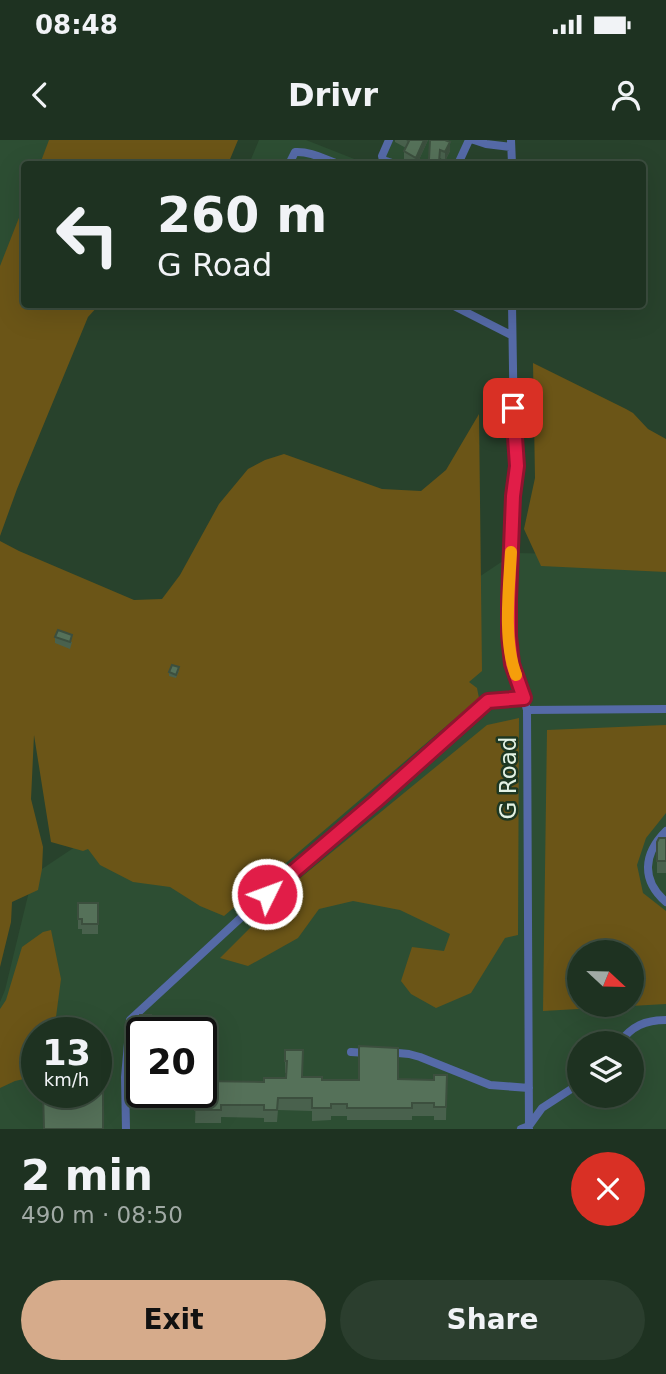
<!DOCTYPE html>
<meta charset="utf-8">
<style>
:root{--surface:#1e3221;--page:#2b3e2e;--text:#f1f3f6;--muted:#a1aaa5;--line:#3c4d3f;--accent:#d6ab8b}
body{margin:0;font-family:"DejaVu Sans",sans-serif;background:var(--page);color:var(--text);height:100vh;display:flex;flex-direction:column;font-size:26px;white-space:nowrap}
*{box-sizing:border-box;margin:0}
p{font-size:23px;color:var(--muted)}
.icon{flex:none;width:38px;height:38px;fill:none;stroke:currentColor;stroke-width:2;stroke-linecap:round;stroke-linejoin:round}
.map{position:relative;height:989px;overflow:hidden}
.panel{display:flex;flex-direction:column;background:var(--surface);flex:1}
.panel>*{flex:none}
.guide{position:absolute;left:21px;top:21px;width:625px;height:147px;border-radius:7px;box-shadow:0 7px 28px #0002,0 0 0 2px var(--line);background:#1e3221;color:var(--text);overflow:hidden}
.needle{width:46px;rotate:112deg}
.tools{position:absolute;left:567px;top:800px;display:grid;gap:14px}
.tools a{display:grid;place-items:center;width:77px;height:77px;border-radius:50%;background:var(--surface);box-shadow:0 7px 28px #0002,0 0 0 2px var(--line);font-size:35px}
.speed{position:absolute;left:21px;top:877px;display:flex;gap:14px;font-size:35px;font-weight:700;text-align:center}
.speed>*{display:grid;place-content:center;width:91px;height:91px;border-radius:50%;background:var(--surface);box-shadow:0 7px 28px #0002,0 0 0 2px var(--line);line-height:1}
.speed small{font-size:18px;font-weight:400}
.speed .limit{border:4px solid #111;border-radius:10px;background:#fff;color:#111}
.pin{position:absolute;display:grid;place-items:center;width:60px;height:60px;color:#fff;margin:-30px;border-radius:14px;box-shadow:0 4px 10px #0006}
.me{position:absolute;width:77px;margin:-38px;rotate:48deg;stroke-linejoin:round;filter:drop-shadow(0 0 5px #0008)}
.turn{display:flex;align-items:center;gap:24px;height:147px;padding:0 21px;font-size:32px}
.turn .icon{width:91px;height:91px;stroke-width:2.5}
.turn b{display:block;font-size:49px;line-height:60px}
.round{display:grid;place-items:center;flex:none;width:74px;height:74px;border-radius:37px;background:var(--page)}
.summary{display:flex;align-items:center;justify-content:space-between;height:119px;padding:0 21px}
h1{font-size:42px;font-weight:800;line-height:52px}
.button{display:flex;gap:14px;margin-top:auto;padding:14px 21px}
.button a{flex:1;height:80px;border-radius:42px;background:var(--accent);color:#111;font-size:28px;font-weight:800;line-height:80px;text-align:center}
.button a+a{background:var(--page);color:var(--text)}
.status{display:flex;justify-content:space-between;align-items:center;height:49px;padding:0 35px;background:var(--surface);direction:ltr}
.status svg{height:19px;fill:currentColor}
header{display:flex;justify-content:space-between;align-items:center;height:91px;padding:0 21px;background:var(--surface);font-size:32px;font-weight:800}
.map>svg:first-child{display:block}
.built{fill:#2d4e33;fill-rule:evenodd}
.green{fill:#6b5517;fill-rule:evenodd}
.lines{fill:none;stroke-linecap:round;stroke-linejoin:round}
.minor{stroke:#556aa7;stroke-width:8}
.wall{fill:#49614d}
.shaded-wall{fill:#3c4f3e}
.building{fill:#557159;stroke:#3c4f3e;stroke-width:2}
.route-casing{stroke:#92132f;stroke-width:18}
.route{stroke:#e11d48;stroke-width:12}
.slow{stroke:#f59e0b;stroke-width:12}
.labels{text-anchor:middle;dominant-baseline:central;stroke-width:5;stroke-linejoin:round;paint-order:stroke}
.street-label{font-size:23px;fill:#e3f2e4;stroke:#1d3722}
</style>
<div class="status"><b>08:48</b><svg viewBox="0 0 49 12"><path d="M0 12V9h3v3zM5 12V6h3v6zM10 12V3h3v9zM15 12V0h3v12zM26 1h20v11H26zM47 4h2v5h-2z"/></svg></div>
<header><svg class="icon" aria-label="back" viewBox="0 0 24 24"><path d="M15 5l-7 7 7 7"/></svg>Drivr<svg class="icon" aria-label="person" viewBox="0 0 24 24"><circle cx="12" cy="8" r="4"/><path d="M4 21q1-7 8-7t8 7"/></svg></header>
<div class="map">
<svg width="666" height="989" viewBox="0 0 666 989">
<rect width="100%" height="100%" fill="#28422c"/>
<path class="built" d="M0,0H58L48,24H24V84L0,146Z
M259,0H306L367,24H249Z
M386,0H466L455,24H390L378,20Z
M515,413L666,416V989H0V862L5,850L33,735ZM579,812H632V864H579ZM37,892H96V952H37ZM142,892H201V952H142ZM579,903H632V956H579Z"/>
<path class="green" d="M49,0H238L228,24H40Z
M24,65V164L99,165L88,177L17,349L0,396V126Z
M533,223L626,269L633,273L648,289L666,299V432L541,426L524,389L535,338Z
M479,274L482,531L469,542L477,548L479,558L224,776L200,766L170,747L133,742L100,725L88,709L83,711L51,702L34,595L31,659L43,707L42,729L38,750L12,762L11,782L0,827V401L19,411L134,460L162,459L180,435L219,364L248,329L265,320L284,314L382,349L421,351L446,330Z
M519,578L518,795L505,798L471,853L436,868L411,854L401,841L412,807L444,811L450,794L400,770L353,761L319,769L298,798L248,826L220,818L299,739L487,585Z
M666,585V673L646,698L637,725L643,753L666,771V864L543,871L547,590ZM632,812V864H579V812Z
M51,790L61,839L54,892H37V936L15,941L0,948V869L6,860L22,807L43,792Z"/>
<g class="lines">
<path class="minor" d="M389,0L382,16L383,20L395,24
M474,0L486,4L511,7
M511,0L512,24
M289,24L295,12C310,11 324,19 338,24
M458,24L469,0
M450,164L511,195
M512,164L514,293L517,326L513,356L509,460V496L512,524L521,548L527,570L529,989
M527,570L666,569
M666,691C643,714 641,740 666,762
M619,903C632,886 645,880 666,880
M351,912L367,913
M387,912L409,914L420,917L490,945L529,948
M126,989L125,937L130,880L286,736L376,661L488,561L524,558
M521,989L529,986L542,968L579,944"/>
</g>
<path class="wall" d="M395,0H428L417,24H412L404,19V11L406,8L395,2Z
M430,0L448,2L450,11L445,21L440,18L439,24H429Z
M55,497L72,502L70,509L55,503Z
M179,531L176,538L169,536V532Z
M666,698V733H657V702Z
M78,763H98V794H82V789H78Z
M285,910L303,937L322,940H434L447,935L446,980H434V976H412V980H347V976H331V980L312,981V971L278,970L277,982H264V978L221,977V983H195L196,952L286,938L287,933H285Z
M96,917H102L103,937L96,938Z"/>
<path class="shaded-wall" d="M424,0H428L417,24H416V18Z
M450,2V11L445,21V12Z"/>
<path class="building" d="M407,0H424L416,18L404,11L409,1Z
M430,0H445L450,2L445,12L440,10L439,22L433,24L429,19Z
M331,20L341,24H324L325,22L330,24Z
M58,490L72,495L70,502L55,497Z
M172,525L179,527L176,535L169,532Z
M659,698H666V721H657V702Z
M78,763H98V784H82V779H78Z
M140,875H151V892H142V933H140Z
M359,906L398,908V939L434,940V935H447L446,967H434V963H412V968H347V964H331V968H312V958H278L277,970H264V965H221V970H195L196,952H201V941L264,942V938H286L287,921H285V910H303L302,937H322V940H359Z
M96,917H102L103,931H96Z
M96,939H101L103,950V989H44L43,952H96Z"/>
<g class="lines">
<defs>
<path id="route" d="M267,754L376,661L488,561L524,558L512,524L509,496V460L513,356L517,326L513,268"/>
</defs>
<use href="#route" class="route-casing"/>
<use href="#route" class="route"/>
<path class="slow" d="M511,412C509,448 503,502 516,535"/>
</g>
<g class="labels">
<g class="street-label">
<text transform="translate(508 638) rotate(-90)">G Road</text>
</g>
</g>
</svg>
<div class="tools">
<a><svg class="needle" viewBox="-14 -14 28 28"><path d="M0-13l5 13h-10z" fill="#e53935"/><path d="M0 13l5-13h-10z" fill="#a1aaa5"/></svg></a>
<a><svg class="icon" aria-label="layers" viewBox="0 0 24 24"><path d="M12 4l9 5-9 5-9-5zM3 14l9 5 9-5"/></svg></a>
</div>
<div class="speed"><div>13<small>km/h</small></div><div class="limit">20</div></div>
<div class="pin" style="left:513px;top:268px;background:#d93025"><svg class="icon" aria-label="arrive" viewBox="0 0 24 24"><path d="M6 21V4h12l-3 4 3 4H6"/></svg></div>
<svg class="me" style="left:267px;top:754px" viewBox="-20 -20 40 40"><circle r="17" fill="#e11d48" stroke="#fff" stroke-width="3"/><path d="M0-11L8 9 0 5-8 9z" fill="#fff"/></svg>
<div class="guide">
<div class="turn"><svg class="icon" aria-label="left" viewBox="0 0 24 24"><path d="M17 20v-9H6M10 6l-5 5 5 5"/></svg><div><b>260 m</b>G Road</div></div>
</div>
</div>
<section class="panel">
<div class="summary"><div><h1>2 min</h1><p>490 m · 08:50</p></div><a class="round" style="background:#d93025;color:#fff"><svg class="icon" aria-label="close" viewBox="0 0 24 24"><path d="M6 6l12 12M18 6L6 18"/></svg></a></div>
<div class="button"><a>Exit</a><a>Share</a></div>
</section>
